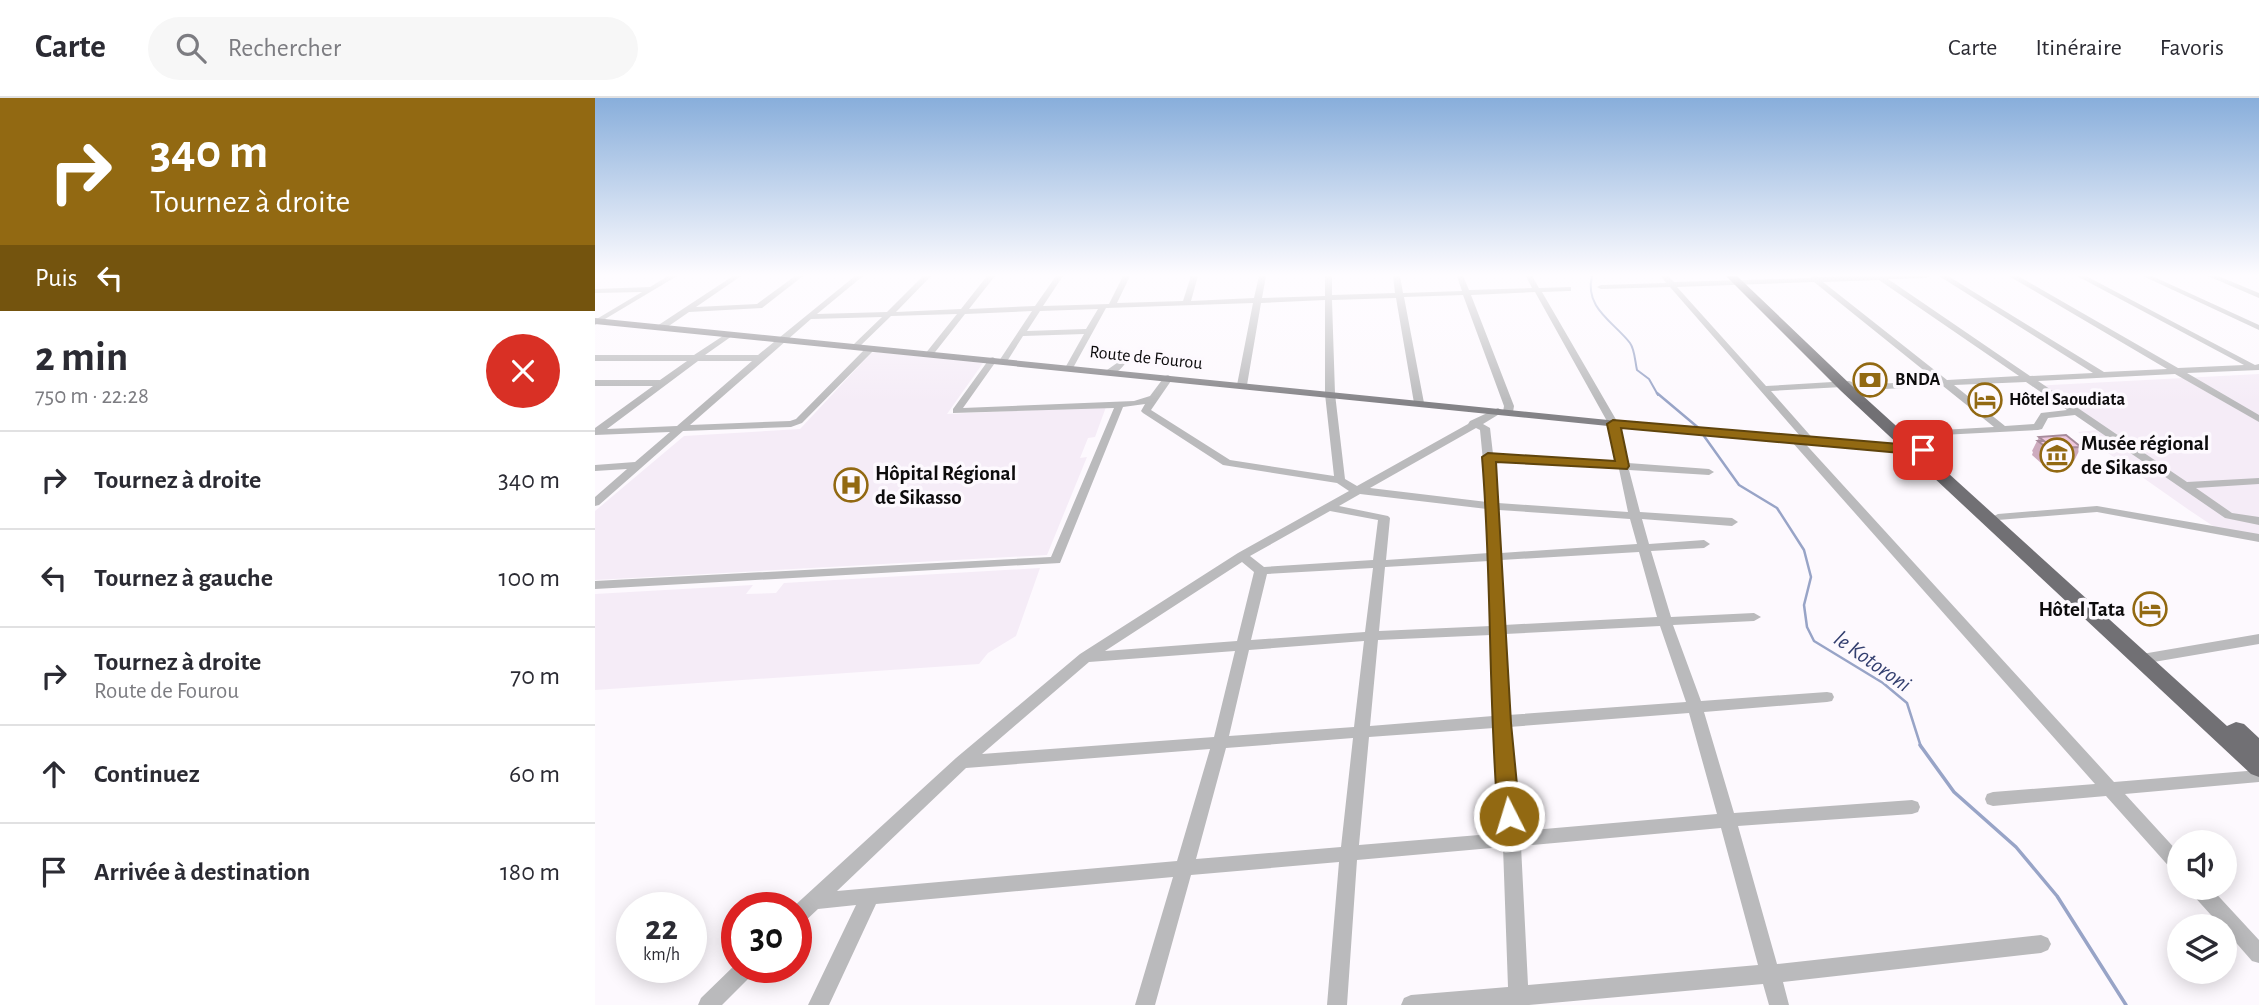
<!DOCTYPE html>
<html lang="fr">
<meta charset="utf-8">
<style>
:root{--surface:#fff;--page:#f7f7f7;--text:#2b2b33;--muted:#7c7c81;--line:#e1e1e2}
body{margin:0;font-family:"Alegreya Sans",sans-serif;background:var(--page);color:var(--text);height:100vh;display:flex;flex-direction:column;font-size:26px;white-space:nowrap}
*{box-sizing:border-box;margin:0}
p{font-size:23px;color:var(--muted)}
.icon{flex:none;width:38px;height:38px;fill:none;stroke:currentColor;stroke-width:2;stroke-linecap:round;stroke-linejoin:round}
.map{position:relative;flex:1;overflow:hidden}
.sheet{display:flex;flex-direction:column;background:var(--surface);width:595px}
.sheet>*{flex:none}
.guide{background:#926912;color:#fff;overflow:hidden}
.buttons{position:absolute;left:1572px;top:732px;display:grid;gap:14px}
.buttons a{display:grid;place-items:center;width:70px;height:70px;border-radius:50%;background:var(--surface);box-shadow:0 4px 18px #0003;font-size:35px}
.speed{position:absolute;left:21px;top:794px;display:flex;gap:14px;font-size:35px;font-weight:700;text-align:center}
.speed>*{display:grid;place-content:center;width:91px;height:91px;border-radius:50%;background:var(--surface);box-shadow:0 4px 18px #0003;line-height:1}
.speed small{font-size:18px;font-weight:400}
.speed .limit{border:10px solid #d22;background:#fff;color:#111}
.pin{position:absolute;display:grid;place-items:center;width:60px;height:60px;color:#fff;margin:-30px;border-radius:14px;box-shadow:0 4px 10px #0006}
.me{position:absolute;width:77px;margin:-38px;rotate:355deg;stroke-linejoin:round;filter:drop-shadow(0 0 5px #0008)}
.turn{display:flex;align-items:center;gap:24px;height:147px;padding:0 35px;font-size:32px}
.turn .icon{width:91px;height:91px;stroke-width:2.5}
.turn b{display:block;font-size:49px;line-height:60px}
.then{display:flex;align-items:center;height:66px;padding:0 35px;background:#0003;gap:14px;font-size:26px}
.round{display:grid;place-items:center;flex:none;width:74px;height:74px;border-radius:37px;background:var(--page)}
.headline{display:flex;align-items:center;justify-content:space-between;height:119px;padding:0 35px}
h1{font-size:42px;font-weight:600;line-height:52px}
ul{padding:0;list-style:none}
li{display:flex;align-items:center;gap:21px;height:98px;padding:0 35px;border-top:2px solid var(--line)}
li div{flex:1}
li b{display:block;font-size:26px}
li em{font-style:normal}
header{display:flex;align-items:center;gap:42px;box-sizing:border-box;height:98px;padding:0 35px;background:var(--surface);border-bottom:2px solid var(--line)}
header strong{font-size:33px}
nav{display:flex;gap:38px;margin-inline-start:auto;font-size:24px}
.search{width:490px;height:63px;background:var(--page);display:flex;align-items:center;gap:18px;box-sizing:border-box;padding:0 24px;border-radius:38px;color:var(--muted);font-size:26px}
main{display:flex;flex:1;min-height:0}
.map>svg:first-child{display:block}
.built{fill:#f5ecf7}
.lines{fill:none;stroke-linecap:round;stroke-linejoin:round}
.stream-far2{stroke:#98a4c7;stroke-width:2}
.stream-far1{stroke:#98a4c7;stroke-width:2.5}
.stream{stroke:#98a4c7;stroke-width:3.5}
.minor{fill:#bababc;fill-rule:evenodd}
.major{fill:#848387;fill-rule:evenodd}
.highway{fill:#717074;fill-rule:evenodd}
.wall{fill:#cdabbe}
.building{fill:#eec7dd;stroke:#a78b9b;stroke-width:2}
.route{fill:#926912;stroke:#5f440c;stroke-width:2}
.labels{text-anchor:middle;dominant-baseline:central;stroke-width:7;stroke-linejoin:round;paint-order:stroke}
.far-street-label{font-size:18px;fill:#0d0c0d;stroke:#fdf9fe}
.far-poi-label{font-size:18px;font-weight:bold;fill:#0d0c0d;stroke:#fdf9fe;text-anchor:start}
.poi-label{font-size:21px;font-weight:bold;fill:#0d0c0d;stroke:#fdf9fe;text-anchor:start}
.water-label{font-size:23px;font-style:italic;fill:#333f6f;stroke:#fdf9fe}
</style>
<header>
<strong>Carte</strong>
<div class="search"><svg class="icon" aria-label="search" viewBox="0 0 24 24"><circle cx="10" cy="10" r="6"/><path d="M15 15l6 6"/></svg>Rechercher</div>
<nav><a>Carte</a><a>Itinéraire</a><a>Favoris</a></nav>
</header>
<main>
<section class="sheet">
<div class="guide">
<div class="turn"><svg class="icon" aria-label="right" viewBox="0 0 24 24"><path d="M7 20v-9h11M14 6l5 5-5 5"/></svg><div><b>340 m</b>Tournez à droite</div></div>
<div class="then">Puis<svg class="icon" aria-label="left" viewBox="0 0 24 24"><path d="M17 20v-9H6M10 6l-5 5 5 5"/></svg></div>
</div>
<div class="headline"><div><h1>2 min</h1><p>750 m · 22:28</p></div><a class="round" style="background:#d93025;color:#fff"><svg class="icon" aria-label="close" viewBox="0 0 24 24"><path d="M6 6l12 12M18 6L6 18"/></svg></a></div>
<ul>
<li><svg class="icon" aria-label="right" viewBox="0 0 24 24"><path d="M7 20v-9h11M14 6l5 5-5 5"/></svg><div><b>Tournez à droite</b></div><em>340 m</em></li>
<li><svg class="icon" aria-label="left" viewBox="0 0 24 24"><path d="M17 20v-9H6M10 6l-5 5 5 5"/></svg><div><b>Tournez à gauche</b></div><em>100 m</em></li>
<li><svg class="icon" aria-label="right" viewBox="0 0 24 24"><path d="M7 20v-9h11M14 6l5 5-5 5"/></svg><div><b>Tournez à droite</b><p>Route de Fourou</p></div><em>70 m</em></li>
<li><svg class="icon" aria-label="ahead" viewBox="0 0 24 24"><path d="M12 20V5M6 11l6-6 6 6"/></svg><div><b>Continuez</b></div><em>60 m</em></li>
<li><svg class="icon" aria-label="arrive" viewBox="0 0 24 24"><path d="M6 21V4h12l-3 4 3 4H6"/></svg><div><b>Arrivée à destination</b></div><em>180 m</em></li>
</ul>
</section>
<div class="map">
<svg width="1664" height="907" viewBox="0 0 1664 907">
<rect width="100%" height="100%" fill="#fdf9fe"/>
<path class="built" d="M281,254L388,265L352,316L511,309L500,339L493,340L485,360L492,359L452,457L0,482V413L89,338L205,331L276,255Z
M1664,276V443L1633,438L1594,412L1483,334L1502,332L1437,288Z
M445,470L421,538L393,555L384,566L0,592V496L158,487L151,496L181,495L189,485Z"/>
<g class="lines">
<path class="stream-far2" d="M997,178C989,210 1019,224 1035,245C1040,252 1040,264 1042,272L1054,281L1063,297"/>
<path class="stream-far1" d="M1062,295L1106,332
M1109,338L1144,387L1182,410L1209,452L1216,479L1209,507L1212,529L1219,543L1288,585L1312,605L1326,649"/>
<path class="stream" d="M1325,647L1359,694L1421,749L1462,798L1531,907"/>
<path class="minor" d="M73,178H82L0,227V222L47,194L0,195V191L55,189Z
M138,178H146L101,209L162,206L200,178H208L167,210L94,214L68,232H62V228Z
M260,178H268L222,216L292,214L328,178H336L301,214L366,211L392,178H400L374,211L440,208L461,178H468L448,208L514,206L528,178H535L522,205L588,203L596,178H603L596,203L659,200L664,178H671L667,200L730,198V178H737V197L800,195L798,178H805L808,195L867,193L862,178H868L874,192L937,190L931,178H937L944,190L976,189V193H973L947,194L1023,325L1033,365L1114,371L1119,374L1114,377L1034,372L1045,414L1137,420L1143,424L1137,428L1047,421L1054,446L1109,442L1115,446L1109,450L1056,453L1076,519L1159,515L1166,519L1159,523L1078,527L1106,603L1232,594L1237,595L1239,599L1237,603L1232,604L1109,614L1139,715L1317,702L1323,704L1325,709L1323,714L1317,716L1143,728L1182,866L1446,837L1453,840L1456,846L1453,852L1446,855L1188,884L1194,907H1174L1168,886L934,907H806L809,900L816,897L913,889L908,749L762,762L752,907H732L744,764L596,777L560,907H540L578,779L281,806L234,907H213L261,807L223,811L208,825L201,828V810H197L361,660L485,556L643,455L754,393L742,385L628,367L548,315L546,313L550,306L528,309L465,465L0,491V483L456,459L519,310L358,315V311L395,260L398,259L402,262L368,310L539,303L555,298L570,278L573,277L578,280L556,312L635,362L739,378L730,296V202L666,205L652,287L647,290L642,287L658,205L511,210L478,270L474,273L470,270L489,236L428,238L411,265L404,263L437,213L370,216L337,258L334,259L330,256L362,216L296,218L262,251L258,248L259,246L287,219L216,221L95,327L195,323L201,321L273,248H279V252L207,325L196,329L88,333L4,407L0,408V399L32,371L0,373V367L40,364L75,334L0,337V330L58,288H0V282H65L92,263H0V257H99L134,234H137V238L110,257H163ZM940,194L1013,325L1022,365L898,356L895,330L888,326L906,315L908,313L903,310L875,323L873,326L762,388L750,381L740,296L737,202L801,200L819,305L824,308L829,305L809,199L868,197L909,308L908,314L913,317L918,314L919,308L876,197ZM503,211L491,231L432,233L445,213ZM103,263H157L82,328L12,331ZM881,330L885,332L892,404L775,390ZM899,363L1024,371L1033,414L903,405ZM765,396L892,411L894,455L791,462L795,420L793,418L744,408ZM904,412L1035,421L1042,446L906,455ZM735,413L783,422L778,462L669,469L655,458ZM1044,454L1062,519L909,527L906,462ZM894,463L896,528L784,533L790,469ZM647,464L659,474L642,543L510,553ZM778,470L770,534L656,542L672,476ZM1065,528L1091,604L913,617L910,536ZM896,537L898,618L775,628L783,542ZM769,543L759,629L634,638L654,552ZM640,553L619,639L387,656L494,564ZM1094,615L1122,716L925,733L914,629ZM899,630L908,735L764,747L774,639ZM758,640L746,749L601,761L631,650ZM615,651L582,763L242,793L371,670ZM1126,730L1163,867L933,887L926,748Z
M1066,178H1073L1079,184L1216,180L1219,178L1223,179L1334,178L1331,180L1293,181L1435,278L1498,275L1344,178H1353L1509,274L1572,271L1414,178H1423L1583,270L1649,267L1482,178H1491L1660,267L1664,266V272L1592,275L1664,317V324L1580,276L1443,283L1592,384L1664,380V386L1601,390L1637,415L1664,419V427L1630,420L1480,317L1453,320L1447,331L1443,332L1307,339V335L1311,334L1399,329L1348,288L1251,293L1248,292L1247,289L1176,293L1221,344L1220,346H1212L1075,189L1006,191L1002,189L1006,187L1071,185ZM1284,182L1424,278L1352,282L1228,184ZM1219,184L1342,283L1258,287L1257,284L1254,283L1171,288L1082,189ZM1431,284L1472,312L1446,315L1439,326L1410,328L1359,287Z
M1548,178H1557L1664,227V232Z
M1613,178H1623L1664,195V200Z
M528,254L535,256C531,266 524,277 512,276V272L522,265Z
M1201,339L1205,340L1519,684L1664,672V684L1530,696L1584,755V776L1578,773L1511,698L1398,708L1392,706L1390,701L1392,696L1398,694L1500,686L1197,344L1196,342Z
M1502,408L1664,436V444L1502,414L1403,422L1397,419L1403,416Z
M1664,536V546L1547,566L1542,564L1540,561L1542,558L1547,556Z
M1594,789H1615L1664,842V865L1657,863L1629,831V828H1626L1596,795Z
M142,865V870H160L157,877L127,907H103L106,900Z"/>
<path class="major" d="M0,220L1122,333L1328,348L1334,352L1328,356L1122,339L0,226Z"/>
<path class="highway" d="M1131,178H1142L1256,287L1632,628L1641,624L1649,626L1664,640V679L1656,676L1246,293Z"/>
</g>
<path class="wall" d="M1444,339L1486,349L1479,363L1446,365L1437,357L1438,354L1437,353Z"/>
<path class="building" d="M1471,337L1486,349L1452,350L1443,343H1449L1444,339Z"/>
<linearGradient id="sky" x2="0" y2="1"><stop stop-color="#88aedb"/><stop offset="0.58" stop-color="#fefcff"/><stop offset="1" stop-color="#fefcff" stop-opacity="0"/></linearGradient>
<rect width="1664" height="305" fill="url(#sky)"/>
<path class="route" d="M1018,322L1328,348L1335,352L1328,357L1026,330L1034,368L1032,371L901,364L916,625L925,718L922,724L914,727L907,724L903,718C893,598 897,478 887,359L893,355L1020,363L1012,326Z"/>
<defs>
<symbol id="bank-ring" viewBox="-11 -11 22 22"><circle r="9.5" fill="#fdf9fe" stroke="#926912" stroke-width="1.5"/><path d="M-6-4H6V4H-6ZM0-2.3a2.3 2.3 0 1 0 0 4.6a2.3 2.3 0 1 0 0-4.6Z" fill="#926912"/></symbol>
<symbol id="hotel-ring" viewBox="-11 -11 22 22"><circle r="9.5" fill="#fdf9fe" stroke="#926912" stroke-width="1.5"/><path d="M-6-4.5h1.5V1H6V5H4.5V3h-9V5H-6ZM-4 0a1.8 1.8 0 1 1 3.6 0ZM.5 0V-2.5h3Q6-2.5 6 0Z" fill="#926912"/></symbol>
<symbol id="museum-ring" viewBox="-11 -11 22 22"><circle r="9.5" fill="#fdf9fe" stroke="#926912" stroke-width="1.5"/><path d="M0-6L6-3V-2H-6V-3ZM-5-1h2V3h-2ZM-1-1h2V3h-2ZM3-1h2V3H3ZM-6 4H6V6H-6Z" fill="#926912"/></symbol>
<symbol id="hospital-ring" viewBox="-11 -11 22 22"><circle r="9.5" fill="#fdf9fe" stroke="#926912" stroke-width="1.5"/><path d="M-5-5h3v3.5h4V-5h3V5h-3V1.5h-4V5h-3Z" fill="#926912"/></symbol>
</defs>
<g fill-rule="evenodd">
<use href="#bank-ring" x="1256" y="263" width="38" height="38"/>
<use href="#hotel-ring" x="1371" y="283" width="38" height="38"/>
<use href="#museum-ring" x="1443" y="338" width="38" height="38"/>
<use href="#hospital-ring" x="237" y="368" width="38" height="38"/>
<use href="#hotel-ring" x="1536" y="492" width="38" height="38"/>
</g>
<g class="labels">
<g class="far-street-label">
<text transform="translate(551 260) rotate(6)">Route de Fourou</text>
</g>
<g class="far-poi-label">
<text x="1300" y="282">BNDA</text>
<text x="1414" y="302">Hôtel Saoudiata</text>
</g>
<g class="poi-label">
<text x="1486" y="345">Musée régional<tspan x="1486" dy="24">de Sikasso</tspan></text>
<text x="280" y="375">Hôpital Régional<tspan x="280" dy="24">de Sikasso</tspan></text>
<text x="1530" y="511" text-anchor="end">Hôtel Tata</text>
</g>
<g class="water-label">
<text transform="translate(1277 564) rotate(35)">le Kotoroni</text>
</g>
</g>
</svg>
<div class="buttons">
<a><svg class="icon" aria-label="sound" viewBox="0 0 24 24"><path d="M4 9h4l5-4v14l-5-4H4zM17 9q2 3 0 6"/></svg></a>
<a><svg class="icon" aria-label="layers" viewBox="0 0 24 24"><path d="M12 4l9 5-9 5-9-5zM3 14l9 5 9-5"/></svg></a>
</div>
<div class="speed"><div>22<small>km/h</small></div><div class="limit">30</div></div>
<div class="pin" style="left:1328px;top:352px;background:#d93025"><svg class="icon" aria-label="arrive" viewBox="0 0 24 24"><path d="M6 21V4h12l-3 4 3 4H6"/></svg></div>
<svg class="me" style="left:914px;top:718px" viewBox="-20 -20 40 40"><circle r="17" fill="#926912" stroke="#fff" stroke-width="3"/><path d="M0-11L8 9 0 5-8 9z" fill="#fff"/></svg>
</div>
</main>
